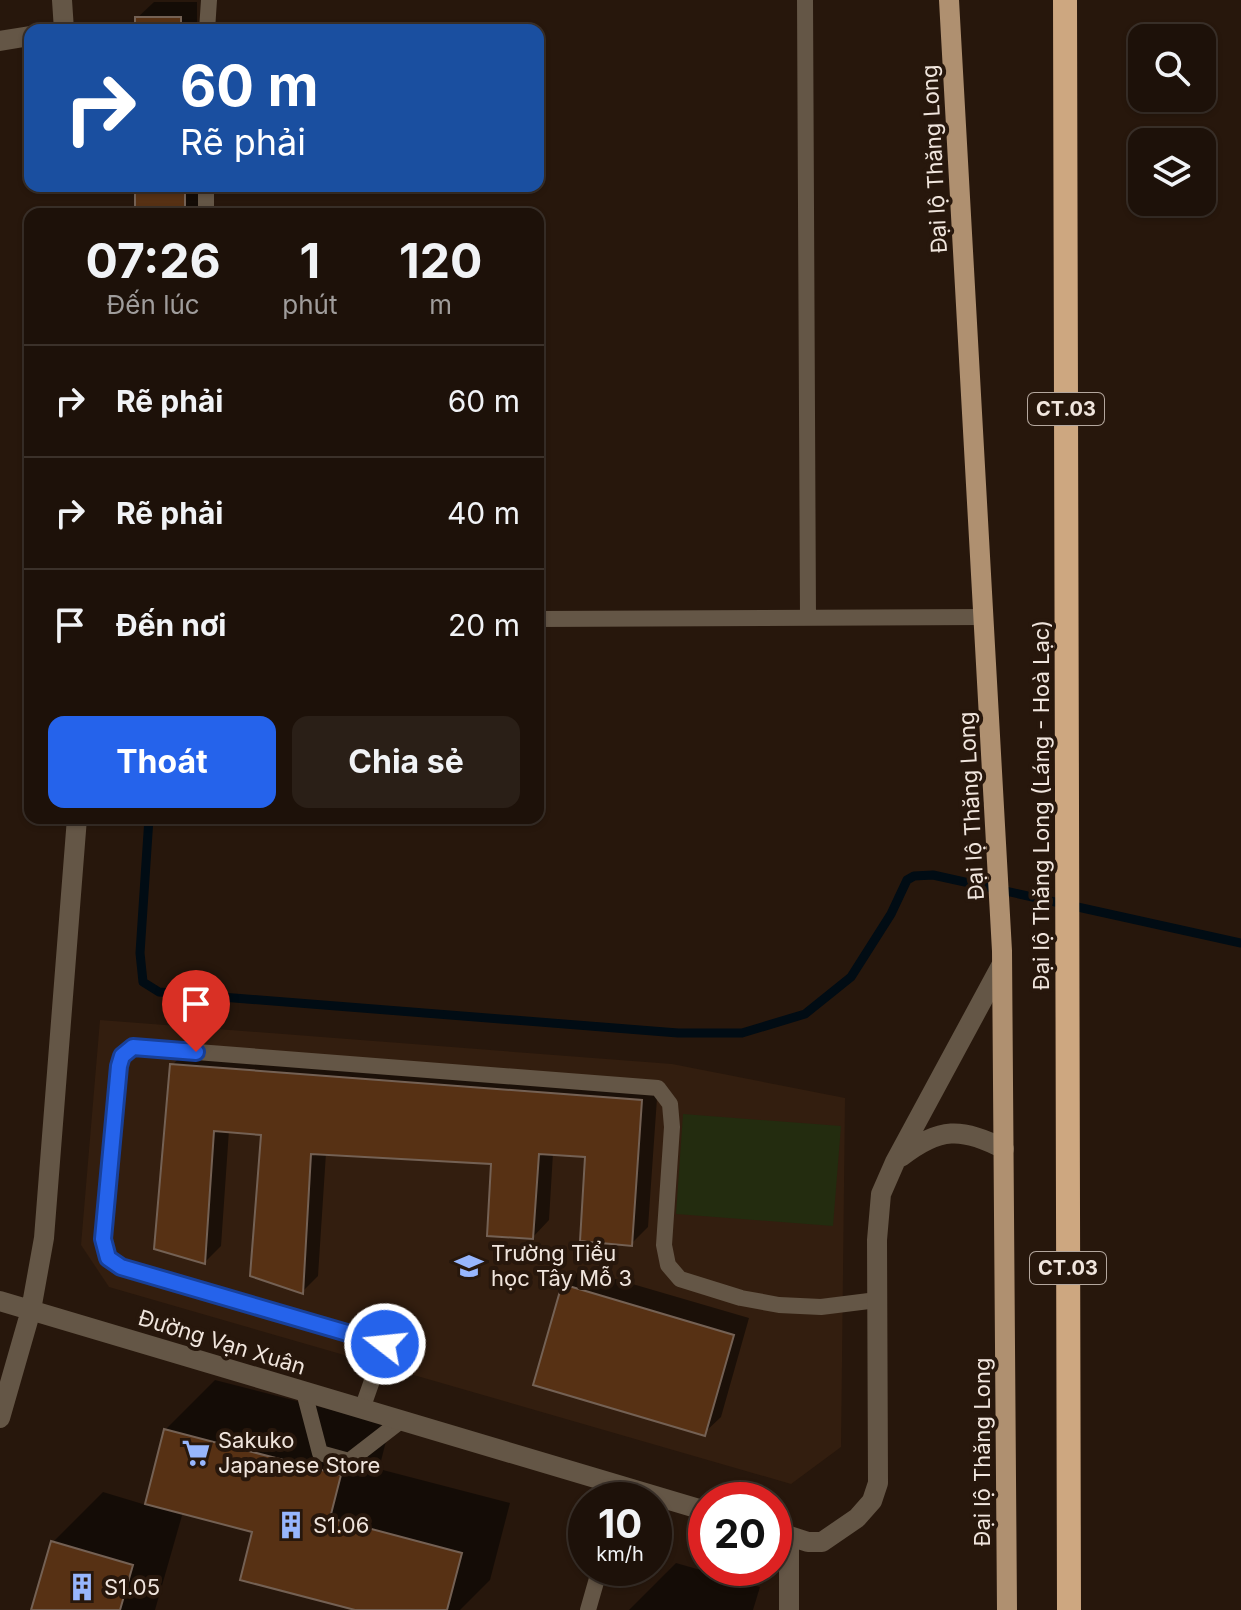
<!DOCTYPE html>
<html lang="vi">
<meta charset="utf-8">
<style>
:root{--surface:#1d1109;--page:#2a1f17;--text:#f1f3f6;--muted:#a09d9c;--line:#3b312a;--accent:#2563eb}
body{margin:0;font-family:Inter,sans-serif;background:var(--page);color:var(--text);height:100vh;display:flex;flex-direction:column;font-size:30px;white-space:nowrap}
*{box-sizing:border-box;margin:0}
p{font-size:26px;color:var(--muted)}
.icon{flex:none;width:44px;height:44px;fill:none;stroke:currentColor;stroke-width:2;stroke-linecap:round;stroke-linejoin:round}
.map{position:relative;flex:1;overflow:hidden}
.side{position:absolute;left:24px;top:208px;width:520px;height:616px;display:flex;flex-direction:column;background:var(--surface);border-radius:16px;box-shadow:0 2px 6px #0004,0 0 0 2px var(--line)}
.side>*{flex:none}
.top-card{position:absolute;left:24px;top:24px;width:520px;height:168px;border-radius:16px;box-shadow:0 2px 6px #0004,0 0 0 2px var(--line);background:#1a4fa0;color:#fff;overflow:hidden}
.buttons{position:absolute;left:1128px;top:24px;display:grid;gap:16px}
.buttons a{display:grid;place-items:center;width:88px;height:88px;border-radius:16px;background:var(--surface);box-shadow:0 2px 6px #0004,0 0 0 2px var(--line);font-size:40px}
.speed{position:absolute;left:568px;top:1482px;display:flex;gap:16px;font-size:40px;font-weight:700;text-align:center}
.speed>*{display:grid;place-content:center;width:104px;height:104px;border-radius:50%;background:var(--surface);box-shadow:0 2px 6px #0004,0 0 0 2px var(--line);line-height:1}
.speed small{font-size:20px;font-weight:400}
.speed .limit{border:12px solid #d22;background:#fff;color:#111}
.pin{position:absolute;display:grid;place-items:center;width:68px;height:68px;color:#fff;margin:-82px -34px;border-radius:50% 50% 50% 0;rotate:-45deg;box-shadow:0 0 8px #0007}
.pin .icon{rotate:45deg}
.me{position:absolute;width:88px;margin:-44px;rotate:286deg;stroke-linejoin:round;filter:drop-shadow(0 0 6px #0008)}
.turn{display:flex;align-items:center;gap:28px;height:168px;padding:0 24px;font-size:36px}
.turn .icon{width:104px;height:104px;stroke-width:2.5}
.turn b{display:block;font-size:56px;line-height:68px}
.eta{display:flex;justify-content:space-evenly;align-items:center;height:136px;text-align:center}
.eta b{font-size:48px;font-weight:700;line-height:56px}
.action{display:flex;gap:16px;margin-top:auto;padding:16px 24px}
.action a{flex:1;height:92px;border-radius:16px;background:var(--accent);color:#fff;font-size:32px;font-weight:700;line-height:92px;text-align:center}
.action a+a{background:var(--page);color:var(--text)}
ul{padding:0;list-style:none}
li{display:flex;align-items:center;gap:24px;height:112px;padding:0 24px;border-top:2px solid var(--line)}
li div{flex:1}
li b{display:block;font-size:30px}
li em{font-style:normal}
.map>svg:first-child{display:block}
.built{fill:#331e0f}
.green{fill:#232c0f}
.shadow{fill:#0007}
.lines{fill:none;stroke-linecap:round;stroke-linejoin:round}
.stream{stroke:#010c14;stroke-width:9}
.building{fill:#573114;stroke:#746154;stroke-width:2}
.service{stroke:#645646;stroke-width:16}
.minor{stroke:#645646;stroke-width:20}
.primary{stroke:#af9070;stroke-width:20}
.motorway{stroke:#cda780;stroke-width:24}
.route-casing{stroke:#184099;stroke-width:20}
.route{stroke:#2563eb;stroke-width:14}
.labels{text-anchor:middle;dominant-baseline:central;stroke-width:8;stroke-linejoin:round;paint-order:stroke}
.shield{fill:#27170c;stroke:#b4a79e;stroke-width:2}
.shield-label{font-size:20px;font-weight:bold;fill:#f0e5dd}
.street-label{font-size:22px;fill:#f0e5dd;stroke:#27170c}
.poi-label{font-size:22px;fill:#f0e5dd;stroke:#27170c;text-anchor:start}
</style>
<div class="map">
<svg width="1241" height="1610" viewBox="0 0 1241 1610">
<rect width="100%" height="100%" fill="#27170c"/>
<path class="built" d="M100,1020L672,1064L845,1098L841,1447L791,1484L109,1287L81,1245Z"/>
<path class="green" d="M683,1114L841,1126L833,1226L676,1214Z"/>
<path class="shadow" d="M154,2H197V30H137V18Z
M137,186H201V214H137Z
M189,1049L658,1084L648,1227L631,1244L588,1156L553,1153L549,1220L533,1237L493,1163L326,1153L318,1276L302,1292L263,1133L229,1130L221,1246L205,1262L172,1065Z
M581,1269L749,1318L721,1417L704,1433L564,1285Z
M215,1380L390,1425L379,1469L510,1503L490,1580L460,1610H363L254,1530L183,1512L155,1610H33L53,1542L103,1492L146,1505L165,1430Z
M676,1563L760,1587L753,1610H629Z"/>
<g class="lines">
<path class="stream" d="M149,818L140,953L143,982L159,992L678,1033H742L805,1014L851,977L891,914L907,880L914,876L933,875L1241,943"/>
</g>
<path class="building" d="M135,17H181V30H135Z
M135,186H185V214H135Z
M170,1064L642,1100L632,1246L580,1241L585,1157L539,1154L533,1239L487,1236L491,1164L311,1154L303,1294L250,1276L261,1135L214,1131L205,1264L154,1249Z
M562,1284L734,1335L705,1436L533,1385Z
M164,1429L341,1475L330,1518L462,1553L447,1610H355L240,1580L252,1532L145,1504Z
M51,1541L133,1565L120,1610H31Z"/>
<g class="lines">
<path class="service" d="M805,0L808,618
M207,30L209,0
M206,214V186
M538,619L984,617
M304,1392L320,1453L349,1461L402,1420
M362,1409L385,1344L121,1267L108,1258L103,1239L119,1066L122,1056L133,1047L658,1088L670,1104L672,1127L664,1245L668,1265L680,1279L741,1298L779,1305L821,1307L877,1300
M588,1610L600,1568"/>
<path class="minor" d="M62,0L64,30
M0,41L30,36
M901,1157C939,1127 962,1127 1004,1149
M0,1301L706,1511
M0,1418L31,1310L44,1238L77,818
M774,1531L808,1542H822L857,1518L872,1501L878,1483L877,1240L881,1194L895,1162L1002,964
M789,1536V1610"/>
<path class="primary" d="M949,0L1002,951L1007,1610"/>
<path class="motorway" d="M1065,0L1069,1610"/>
</g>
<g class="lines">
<defs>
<path id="route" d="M196,1052L133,1047L122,1056L119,1066L103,1239L108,1258L121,1267L385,1344"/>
</defs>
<use href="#route" class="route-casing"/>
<use href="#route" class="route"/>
</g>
<defs>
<symbol id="school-bare" viewBox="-9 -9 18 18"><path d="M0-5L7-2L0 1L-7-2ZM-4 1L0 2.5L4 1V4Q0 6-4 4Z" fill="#97b6fd" stroke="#27170c" stroke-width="2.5" paint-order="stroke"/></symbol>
<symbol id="supermarket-bare" viewBox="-9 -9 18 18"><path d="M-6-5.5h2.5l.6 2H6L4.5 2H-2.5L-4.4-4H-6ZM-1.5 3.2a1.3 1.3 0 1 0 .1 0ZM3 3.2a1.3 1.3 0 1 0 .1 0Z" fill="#97b6fd" stroke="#27170c" stroke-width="2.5" paint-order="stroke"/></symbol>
<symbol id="building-bare" viewBox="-9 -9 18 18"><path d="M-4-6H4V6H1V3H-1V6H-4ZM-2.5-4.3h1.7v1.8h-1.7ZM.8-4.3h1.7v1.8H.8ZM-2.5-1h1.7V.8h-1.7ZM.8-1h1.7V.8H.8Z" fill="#97b6fd" stroke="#27170c" stroke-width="2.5" paint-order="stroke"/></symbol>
</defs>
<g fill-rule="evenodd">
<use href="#school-bare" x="449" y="1246" width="40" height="40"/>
<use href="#supermarket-bare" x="176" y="1433" width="40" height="40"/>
<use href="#building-bare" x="271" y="1505" width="40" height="40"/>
<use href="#building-bare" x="62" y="1567" width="40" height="40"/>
</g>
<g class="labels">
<g class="shield">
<rect x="1028" y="393" width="76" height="32" rx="6"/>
<rect x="1030" y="1252" width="76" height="32" rx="6"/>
</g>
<g class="shield-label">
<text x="1066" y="409">CT.03</text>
<text x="1068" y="1268">CT.03</text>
</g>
<g class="street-label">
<text transform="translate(934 159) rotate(-93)">Đại lộ Thăng Long</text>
<text transform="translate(1041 805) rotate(-90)">Đại lộ Thăng Long (Láng - Hoà Lạc)</text>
<text transform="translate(971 806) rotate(-93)">Đại lộ Thăng Long</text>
<text transform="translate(222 1342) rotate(17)">Đường Vạn Xuân</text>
<text transform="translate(982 1452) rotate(-90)">Đại lộ Thăng Long</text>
</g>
<g class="poi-label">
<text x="491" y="1253">Trường Tiểu<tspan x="491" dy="25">học Tây Mỗ 3</tspan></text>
<text x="218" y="1440">Sakuko<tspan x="218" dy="25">Japanese Store</tspan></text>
<text x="313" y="1525">S1.06</text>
<text x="104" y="1587">S1.05</text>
</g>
</g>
</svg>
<div class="buttons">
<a><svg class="icon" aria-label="search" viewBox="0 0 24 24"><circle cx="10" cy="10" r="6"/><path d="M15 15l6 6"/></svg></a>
<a><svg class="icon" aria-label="layers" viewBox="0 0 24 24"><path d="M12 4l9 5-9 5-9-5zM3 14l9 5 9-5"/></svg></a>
</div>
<div class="speed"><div>10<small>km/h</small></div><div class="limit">20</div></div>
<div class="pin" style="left:196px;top:1052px;background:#d93025"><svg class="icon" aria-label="arrive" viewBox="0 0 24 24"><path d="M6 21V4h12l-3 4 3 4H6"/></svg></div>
<svg class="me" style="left:385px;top:1344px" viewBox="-20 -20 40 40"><circle r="17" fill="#2563eb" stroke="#fff" stroke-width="3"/><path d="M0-11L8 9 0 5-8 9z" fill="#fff"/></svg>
<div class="top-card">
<div class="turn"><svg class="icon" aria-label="right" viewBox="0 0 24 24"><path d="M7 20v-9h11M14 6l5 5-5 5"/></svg><div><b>60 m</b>Rẽ phải</div></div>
</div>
<section class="side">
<div class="eta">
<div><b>07:26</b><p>Đến lúc</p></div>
<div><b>1</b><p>phút</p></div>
<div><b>120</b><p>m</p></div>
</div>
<ul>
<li><svg class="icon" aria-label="right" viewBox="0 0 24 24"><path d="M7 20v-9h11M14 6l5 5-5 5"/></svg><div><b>Rẽ phải</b></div><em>60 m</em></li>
<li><svg class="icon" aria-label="right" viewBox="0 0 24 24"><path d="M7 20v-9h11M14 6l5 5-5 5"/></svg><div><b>Rẽ phải</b></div><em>40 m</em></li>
<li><svg class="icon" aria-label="arrive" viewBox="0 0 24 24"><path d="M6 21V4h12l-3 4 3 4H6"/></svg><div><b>Đến nơi</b></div><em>20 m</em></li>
</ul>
<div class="action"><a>Thoát</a><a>Chia sẻ</a></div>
</section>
</div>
